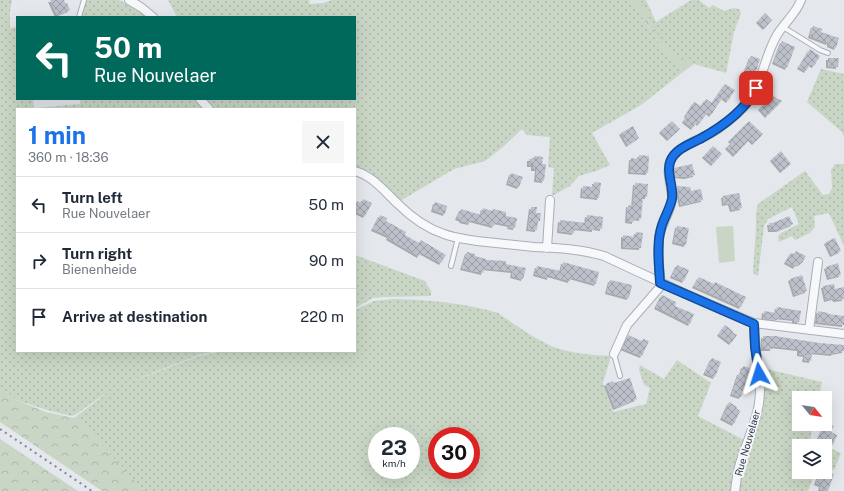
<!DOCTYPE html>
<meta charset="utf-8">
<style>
:root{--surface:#fff;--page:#f6f6f7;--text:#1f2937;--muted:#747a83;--line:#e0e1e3;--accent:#1a73e8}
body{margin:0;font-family:"Public Sans",sans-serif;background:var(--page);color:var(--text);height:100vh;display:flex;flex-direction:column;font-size:15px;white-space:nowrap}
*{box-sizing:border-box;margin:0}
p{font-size:13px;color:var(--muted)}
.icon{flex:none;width:22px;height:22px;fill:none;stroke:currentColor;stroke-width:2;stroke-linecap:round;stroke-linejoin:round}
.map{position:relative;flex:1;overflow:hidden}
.side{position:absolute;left:16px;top:108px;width:340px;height:244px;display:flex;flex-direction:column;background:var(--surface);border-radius:0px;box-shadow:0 4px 16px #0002}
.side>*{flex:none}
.top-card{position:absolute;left:16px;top:16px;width:340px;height:84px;border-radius:0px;box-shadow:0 4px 16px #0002;background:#00695c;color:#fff;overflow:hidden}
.needle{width:26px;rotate:120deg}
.controls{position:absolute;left:792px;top:391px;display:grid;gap:8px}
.controls a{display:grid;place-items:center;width:40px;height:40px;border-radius:0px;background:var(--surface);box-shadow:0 4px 16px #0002;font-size:20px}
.speed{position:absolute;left:368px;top:427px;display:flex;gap:8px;font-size:20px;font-weight:700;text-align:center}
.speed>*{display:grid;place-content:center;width:52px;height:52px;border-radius:50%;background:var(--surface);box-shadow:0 4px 16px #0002;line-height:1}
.speed small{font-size:10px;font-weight:400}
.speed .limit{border:6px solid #d22;background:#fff;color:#111}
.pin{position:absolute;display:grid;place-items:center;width:34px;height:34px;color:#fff;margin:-17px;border-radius:8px;box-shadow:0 2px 6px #0006}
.me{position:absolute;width:44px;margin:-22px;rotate:354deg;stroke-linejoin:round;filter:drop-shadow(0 0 3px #0008)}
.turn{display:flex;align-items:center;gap:14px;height:84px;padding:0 12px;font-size:18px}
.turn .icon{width:52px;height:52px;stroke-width:2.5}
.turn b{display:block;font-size:28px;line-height:34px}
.round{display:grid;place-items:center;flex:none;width:42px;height:42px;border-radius:0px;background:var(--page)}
.summary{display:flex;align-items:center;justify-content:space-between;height:68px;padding:0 12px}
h1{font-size:24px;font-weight:700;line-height:30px;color:var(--accent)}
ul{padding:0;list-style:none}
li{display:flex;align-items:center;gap:12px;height:56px;padding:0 12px;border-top:1px solid var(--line)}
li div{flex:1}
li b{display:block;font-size:15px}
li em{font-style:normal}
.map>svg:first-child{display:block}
.grass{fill:url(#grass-dots);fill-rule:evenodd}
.forest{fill:url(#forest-crowns)}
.garden{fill:#c9d6c5}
.building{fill:url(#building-cross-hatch);filter:url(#shadow)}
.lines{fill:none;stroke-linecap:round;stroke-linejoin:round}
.service-casing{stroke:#a9aeb7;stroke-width:6}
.minor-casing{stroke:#a9aeb7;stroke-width:10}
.service{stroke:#f7f8fa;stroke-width:4}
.minor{stroke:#f7f8fa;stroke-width:8}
.rail{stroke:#7d8696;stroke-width:2;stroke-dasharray:2 4;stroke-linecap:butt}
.route-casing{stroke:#114b97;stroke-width:10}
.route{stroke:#1a73e8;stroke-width:7}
.labels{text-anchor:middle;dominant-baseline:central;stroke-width:4;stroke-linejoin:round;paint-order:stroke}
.street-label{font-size:10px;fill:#2b3445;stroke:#f4f6f9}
</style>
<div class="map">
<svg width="844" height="491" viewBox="0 0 844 491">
<defs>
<pattern id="grass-dots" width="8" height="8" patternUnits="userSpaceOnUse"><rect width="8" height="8" fill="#c9d6c5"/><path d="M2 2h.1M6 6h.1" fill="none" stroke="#adb8ab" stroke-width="1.8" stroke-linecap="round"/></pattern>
<pattern id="forest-crowns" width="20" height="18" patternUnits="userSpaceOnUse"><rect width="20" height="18" fill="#c9d6c5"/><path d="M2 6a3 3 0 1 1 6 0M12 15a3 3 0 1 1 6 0" fill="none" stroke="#adb8ab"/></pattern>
<pattern id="building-cross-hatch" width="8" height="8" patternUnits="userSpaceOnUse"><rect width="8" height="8" fill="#bbc0ca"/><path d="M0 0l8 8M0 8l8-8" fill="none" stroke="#989da6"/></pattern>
<filter id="shadow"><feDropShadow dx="-2" dy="2" stdDeviation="0" flood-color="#0004"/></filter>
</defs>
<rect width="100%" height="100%" fill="#e4e7ec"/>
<path class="grass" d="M0,0H23H12L10,11V28L17,27V99H33L34,108L80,104V99H197L206,109H17V351H217L199,355L112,389L75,415L71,416L47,410L16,400L8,393L0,388Z
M86,0H118L131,5L148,17H81Z
M168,0H309L310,4L323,3L332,0H631L659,43L683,72L641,105L592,133L610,165L596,171L579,176L570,186L552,196L554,168L548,167L550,137L527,135L522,129L504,146L485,161L454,169L400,201L369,171L355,168V109H214L206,99H355V17H177Z
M640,0H646L656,22L691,0H699L709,8L713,5L724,11L734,8L739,9L741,13L734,32L726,73C707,67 685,64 670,51C656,41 648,16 640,0Z
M821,69L844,74V137L842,132L807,102Z
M835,164H844V246L829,213L814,216L815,227L810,233L795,240L792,236L779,242L778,236L781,233L799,224L792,207L768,219L764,226L758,276L753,273L756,227V213L758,204L805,171L823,195L829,194L832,188L831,170Z
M355,255L425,281L431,291V296L383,297L373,298L355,308Z
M396,299C431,300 465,303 498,313C514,324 542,344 560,349C576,354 594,355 611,356L603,383L613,412L646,404L650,388L644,385L639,370L640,365L664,379L677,360L711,383L698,416L746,441L733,491H144L80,422L74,418L112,389L199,356L223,351H355V310L374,301ZM377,436H411V470H377ZM437,436H471V470H437Z
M762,368L822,382L819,398H799V424H813L810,441L824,446H799V472H815L808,491H737L739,478L757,422Z
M825,446L841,453L834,470L825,467Z"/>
<path class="forest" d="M631,0H640L661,40L670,51L694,64L683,72L659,43Z
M0,388L8,393L16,400L46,412L74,418L80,422L144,491H102L0,422Z
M0,439L78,491H0Z"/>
<path class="garden" d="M733,226L735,261L719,263L716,227Z"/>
<path class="building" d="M50,0H64L65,3H67L70,10L57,15Z
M765,13L772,20L765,28L758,21Z
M813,26L822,29L821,32L839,38L836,48L829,45V41L828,43L810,36Z
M782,41L795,47L787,68L774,62Z
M810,49L820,56L814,66L810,64L806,71L799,67Z
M751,56L760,59L755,75L745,72Z
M828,58H839L838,67L828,66Z
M725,84L735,90L728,101L723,97L711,115L708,112L699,124L697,122L693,128L684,121L687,116L686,115L694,102L701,106L706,99L712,103Z
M773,96L782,101L767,116L760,108Z
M672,121L680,129L669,139L661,131Z
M749,121L763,134L754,143L750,139L735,155L727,147L732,142L730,140Z
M633,126L639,138L628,145L621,133Z
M713,146L722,154L713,164L704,156Z
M781,151L791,164L782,171L772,159Z
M639,155L649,156L648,173L630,172L631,158L639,159Z
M534,156L543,157L542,164H546L544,181L536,180L537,169H533V165H529V159H534Z
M692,164L695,175L686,177L675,176L674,168Z
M511,173L523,177L519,187L508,183Z
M594,182L601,183L599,198L582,196L583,186L594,187Z
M635,183L648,184L647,197H643L641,219L634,218V222L627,221L628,205L633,206Z
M677,186L690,187L691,191L701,189L703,200L681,205Z
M739,193L742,208L732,210L730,203L724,204L723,196Z
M363,199L372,203L365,216L357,212L358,208L355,207L357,201L361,203Z
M435,202L447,206L445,214L433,210Z
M531,207H537L536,213H541L540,221H538L537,230L528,229Z
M483,208L492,211L493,209L506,212V216L517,218L515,228L509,227L510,225L495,222L494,226L471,220L470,223L461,221L462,220L457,218L461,209L481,215Z
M380,215L387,218L386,221L406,232L405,235L419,243L421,240L446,255L441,263L421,252L419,256L388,238L389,236L373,229Z
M587,215L603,217L602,229L594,228V230L575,228L574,233L559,231L560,220L586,223Z
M789,216L793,224L778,230H770L769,223H773Z
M677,226L689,228L686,245L674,242Z
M636,232L643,233L641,248L623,247V235L635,237Z
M835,238L841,251L832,255L826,242Z
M796,251L806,256L802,263L796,265L795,267L786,262L791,253L795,254Z
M467,252L475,254V256L486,259V260L506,261V264L526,268L523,279L512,276L513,271L484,268L483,273L462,268Z
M563,262L599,272L596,284L571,277L570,281L549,275V278L535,274L537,266L561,271Z
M838,263L841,275L829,278L826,267Z
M677,265L689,270L684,281L672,276Z
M802,275L807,291L795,295L790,279Z
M699,277L714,284L715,282L746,297L741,307L694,286Z
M610,280L632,285L629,298L607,292Z
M834,284L835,289L844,287V299L835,300L834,298L826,300L823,286Z
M662,295L676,302L675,306L694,314L690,324L656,307Z
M777,307L801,311L799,322H794V319L777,317V320L763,319L764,311L776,313Z
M818,311L828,313V314L844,316V325L817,322Z
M725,325L733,331L732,332L737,335L731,343L719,334Z
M628,335L642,341L643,339L649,341L642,356L622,348Z
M763,336H775L819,343L844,345V351L833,353V354L812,352L811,361L804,360L805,355L799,354V349L772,346V349H762Z
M712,358L721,362L715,377L705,373Z
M743,366L750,368L741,397L732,394L739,373H741Z
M630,378L637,399L615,408L606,384L613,381L614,383Z
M729,402L737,407L736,408L740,411L734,424L722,418Z
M826,422L834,426L831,432L837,435L833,445L818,439Z
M820,472L826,475L827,472L834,474L828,491L820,489L821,485L816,483Z"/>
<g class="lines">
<defs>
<path id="service" d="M79,17L84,0
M783,27L820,50L828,53
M451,266L458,238
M614,354L620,376"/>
<path id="minor" d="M129,0L142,8L153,17
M200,99L209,109
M355,171C373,176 385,192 398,204C411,217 426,228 444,234C454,238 466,239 477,241C496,243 515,245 534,247C558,248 581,249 604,256L686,294L754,323L844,334
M547,248L550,200
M809,330L818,262
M614,354L627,325L660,287C661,279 659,270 659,263C659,255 659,246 659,238C661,224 671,212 672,198C672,186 666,173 670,162C676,145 706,138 719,128C730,120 743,110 750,99C763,80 765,55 777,35C784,23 796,14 801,0
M735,491C736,483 737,475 739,467C745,445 756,425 759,403C763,376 753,350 754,323"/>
</defs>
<use href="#service" class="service-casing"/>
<use href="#minor" class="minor-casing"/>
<use href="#service" class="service"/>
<use href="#minor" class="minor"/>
<path class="rail" d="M0,429L92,491"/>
</g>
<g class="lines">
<defs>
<path id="route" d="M756,88C745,111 722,127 700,139C692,143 680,147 674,155C663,168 674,184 672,199C670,208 665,216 662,225C656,243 659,264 660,283L754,324L755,347L759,374"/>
</defs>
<use href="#route" class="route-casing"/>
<use href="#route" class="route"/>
</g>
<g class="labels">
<g class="street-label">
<text transform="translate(747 443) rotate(-74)">Rue Nouvelaer</text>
</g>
</g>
</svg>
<div class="controls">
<a><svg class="needle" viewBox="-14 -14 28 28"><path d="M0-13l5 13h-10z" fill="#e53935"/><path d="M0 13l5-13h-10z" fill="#747a83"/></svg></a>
<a><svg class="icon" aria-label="layers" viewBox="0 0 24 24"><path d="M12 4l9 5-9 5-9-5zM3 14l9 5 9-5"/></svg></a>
</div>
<div class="speed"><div>23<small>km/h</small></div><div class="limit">30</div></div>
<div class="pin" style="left:756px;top:88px;background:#d93025"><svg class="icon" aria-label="arrive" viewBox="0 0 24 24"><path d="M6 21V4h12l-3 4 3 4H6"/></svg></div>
<svg class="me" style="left:759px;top:374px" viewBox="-20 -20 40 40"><path d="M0-17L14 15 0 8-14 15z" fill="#1a73e8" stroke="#fff" stroke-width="4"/></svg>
<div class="top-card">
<div class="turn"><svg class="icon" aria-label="left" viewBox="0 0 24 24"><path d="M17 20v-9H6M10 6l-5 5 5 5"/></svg><div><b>50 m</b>Rue Nouvelaer</div></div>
</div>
<section class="side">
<div class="summary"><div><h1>1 min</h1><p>360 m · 18:36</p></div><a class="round"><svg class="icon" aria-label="close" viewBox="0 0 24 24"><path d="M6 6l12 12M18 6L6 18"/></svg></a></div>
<ul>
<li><svg class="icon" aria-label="left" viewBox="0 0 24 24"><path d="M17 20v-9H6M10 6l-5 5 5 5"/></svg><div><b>Turn left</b><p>Rue Nouvelaer</p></div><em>50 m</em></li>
<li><svg class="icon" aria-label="right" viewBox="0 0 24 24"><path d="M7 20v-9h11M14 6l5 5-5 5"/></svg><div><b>Turn right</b><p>Bienenheide</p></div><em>90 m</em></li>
<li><svg class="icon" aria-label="arrive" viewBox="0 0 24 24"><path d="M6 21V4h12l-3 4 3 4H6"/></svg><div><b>Arrive at destination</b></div><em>220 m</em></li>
</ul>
</section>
</div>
